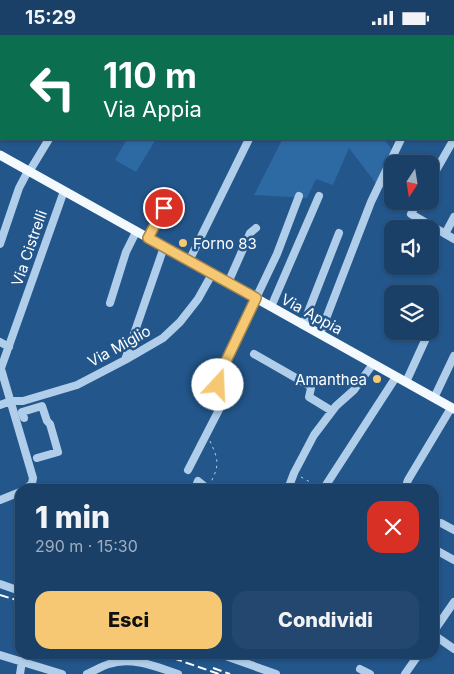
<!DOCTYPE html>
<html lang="it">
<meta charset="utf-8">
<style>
:root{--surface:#1a4068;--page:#23476e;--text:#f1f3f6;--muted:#9fafc0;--line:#38597c;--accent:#f6c873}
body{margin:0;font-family:Inter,sans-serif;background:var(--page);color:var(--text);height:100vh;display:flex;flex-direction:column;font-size:19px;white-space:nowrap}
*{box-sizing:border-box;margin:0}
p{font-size:16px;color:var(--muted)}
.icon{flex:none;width:28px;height:28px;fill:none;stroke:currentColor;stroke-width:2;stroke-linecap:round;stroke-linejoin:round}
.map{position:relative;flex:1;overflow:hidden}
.details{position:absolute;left:15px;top:449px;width:424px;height:175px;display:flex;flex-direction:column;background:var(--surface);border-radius:15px;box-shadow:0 1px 4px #0004,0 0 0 1px var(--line)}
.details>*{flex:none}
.banner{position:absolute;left:0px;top:0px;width:455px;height:105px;box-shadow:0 1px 4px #0004,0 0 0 1px var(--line);background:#0b6e4f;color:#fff;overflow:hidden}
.needle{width:32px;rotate:192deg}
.fabs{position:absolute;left:384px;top:120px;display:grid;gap:10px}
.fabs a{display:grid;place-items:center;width:55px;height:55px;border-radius:10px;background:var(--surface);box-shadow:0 1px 4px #0004,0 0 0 1px var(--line);font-size:25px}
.pin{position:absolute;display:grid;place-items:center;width:42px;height:42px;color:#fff;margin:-21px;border:2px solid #fff;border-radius:50%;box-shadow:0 1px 5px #0007}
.me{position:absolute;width:55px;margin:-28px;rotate:20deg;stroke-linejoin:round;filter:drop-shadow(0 0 4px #0008)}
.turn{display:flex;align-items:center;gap:18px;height:105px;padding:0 20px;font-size:22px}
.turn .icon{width:65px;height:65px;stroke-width:2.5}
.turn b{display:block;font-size:35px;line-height:42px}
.round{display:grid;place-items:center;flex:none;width:52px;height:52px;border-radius:15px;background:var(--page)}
.overview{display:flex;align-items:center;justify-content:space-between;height:85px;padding:0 20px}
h1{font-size:30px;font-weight:800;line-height:38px}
.button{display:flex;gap:10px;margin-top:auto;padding:10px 20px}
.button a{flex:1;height:58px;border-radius:15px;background:var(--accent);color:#111;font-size:20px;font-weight:800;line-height:58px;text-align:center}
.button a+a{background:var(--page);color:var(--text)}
.status{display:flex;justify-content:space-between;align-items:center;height:35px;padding:0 25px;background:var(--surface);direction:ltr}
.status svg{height:14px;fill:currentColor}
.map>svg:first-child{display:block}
.green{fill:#2d69a3}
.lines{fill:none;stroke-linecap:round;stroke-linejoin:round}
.path{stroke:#b0ceea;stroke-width:1;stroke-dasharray:2.5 4;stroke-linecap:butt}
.minor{stroke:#b0ceea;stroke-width:8}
.major{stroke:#f4f9fe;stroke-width:9}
.rail{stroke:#fff;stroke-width:2;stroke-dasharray:9 4;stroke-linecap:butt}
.route-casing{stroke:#a0824b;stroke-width:12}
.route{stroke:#f6c873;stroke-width:9}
.poi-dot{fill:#f6c873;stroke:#23568b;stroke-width:2}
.labels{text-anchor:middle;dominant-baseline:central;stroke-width:5;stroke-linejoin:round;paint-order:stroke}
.poi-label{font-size:15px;fill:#fff;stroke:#23568b;text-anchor:start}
.street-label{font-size:15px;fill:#fff;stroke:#23568b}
</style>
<div class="status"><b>15:29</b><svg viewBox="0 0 49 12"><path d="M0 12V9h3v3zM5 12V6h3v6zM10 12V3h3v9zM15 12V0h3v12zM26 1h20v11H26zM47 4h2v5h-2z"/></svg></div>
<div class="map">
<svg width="454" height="639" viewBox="0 0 454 639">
<rect width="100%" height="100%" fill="#23568b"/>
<path class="green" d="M127,104H156L136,137L115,125Z
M281,104H384L393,116L377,150L349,113L333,150L316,144L307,163L254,160L282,105Z"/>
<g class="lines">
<path class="path" d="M210,406C218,424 220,429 211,447
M301,442L319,452"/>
<path class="minor" d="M15,0L17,1
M415,0L417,1
M28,1L29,0
M108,1V0
M300,1L301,0
M0,47L1,45
M454,57V58
M29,137L49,104
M430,146L454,104
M418,166L411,179L454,204
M445,199L454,182
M148,203L172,158
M0,209L19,153L28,136
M189,226L249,104
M228,248L250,198L256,193
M110,268L126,217L136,197
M271,272L319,161
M303,290L339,198
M320,299L371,167L401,104
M0,307L9,312
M254,319L310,351L311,353L309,362L332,376
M125,325L164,212
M1,334L33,443L32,448L26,454
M0,336L64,156
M406,347L427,301
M434,363L454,321
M0,370L11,366H23L77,350L125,325L163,303L180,287L198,264L212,239
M24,383L22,377L42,371L47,386L50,389L58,417L37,423
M188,435L223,367C225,355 218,355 217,345L277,219L299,161
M326,450L396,342
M195,454L198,446L208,454
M288,454L294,438L314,400L336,371L354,355L373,329
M405,454L408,445L451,373
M0,465L20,457
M434,492L435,488H441L454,495
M434,514L454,525
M0,549L20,556
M434,596L454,567
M434,600L454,614
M220,619L276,639
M0,620L62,639
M360,634L370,639
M20,639L22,626
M87,639C94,636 102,631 109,629C131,621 157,632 178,639
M405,639L419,619"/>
<path class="major" d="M0,120L454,374"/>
<path class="rail" d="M0,560L20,566
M161,619L219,639
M213,633L230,639"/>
</g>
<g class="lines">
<defs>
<path id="route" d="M164,173L148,203L256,263L217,345L218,350"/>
</defs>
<use href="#route" class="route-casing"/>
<use href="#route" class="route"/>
</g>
<g class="poi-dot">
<circle cx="183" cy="208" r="5"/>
<circle cx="377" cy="344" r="5"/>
</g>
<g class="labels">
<g class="poi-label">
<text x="193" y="208">Forno 83</text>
<text x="367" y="344" text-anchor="end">Amanthea</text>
</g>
<g class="street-label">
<text transform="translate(29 213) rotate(-71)">Via Cistrelli</text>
<text transform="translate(312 279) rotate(29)">Via Appia</text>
<text transform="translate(119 311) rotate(-29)">Via Miglio</text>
</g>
</g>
</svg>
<div class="fabs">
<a><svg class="needle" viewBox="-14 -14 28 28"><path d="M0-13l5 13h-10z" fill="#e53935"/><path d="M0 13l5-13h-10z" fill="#9fafc0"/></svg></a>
<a><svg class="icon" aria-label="sound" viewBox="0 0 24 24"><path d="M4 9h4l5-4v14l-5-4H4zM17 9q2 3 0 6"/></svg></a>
<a><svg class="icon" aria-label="layers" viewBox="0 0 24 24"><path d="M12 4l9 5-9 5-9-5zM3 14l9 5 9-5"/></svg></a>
</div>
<div class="pin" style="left:164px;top:173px;background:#d93025"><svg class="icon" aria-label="arrive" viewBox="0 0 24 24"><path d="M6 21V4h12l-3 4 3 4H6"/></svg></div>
<svg class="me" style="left:218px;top:350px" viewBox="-20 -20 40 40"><circle r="19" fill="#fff"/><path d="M0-13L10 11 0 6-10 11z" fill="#f6c873"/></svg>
<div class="banner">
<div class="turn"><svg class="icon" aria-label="left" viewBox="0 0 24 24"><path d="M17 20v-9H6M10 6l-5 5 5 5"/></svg><div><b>110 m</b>Via Appia</div></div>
</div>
<section class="details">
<div class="overview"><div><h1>1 min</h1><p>290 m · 15:30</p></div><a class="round" style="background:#d93025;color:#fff"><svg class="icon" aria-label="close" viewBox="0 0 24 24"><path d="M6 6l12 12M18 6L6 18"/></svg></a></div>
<div class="button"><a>Esci</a><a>Condividi</a></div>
</section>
</div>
